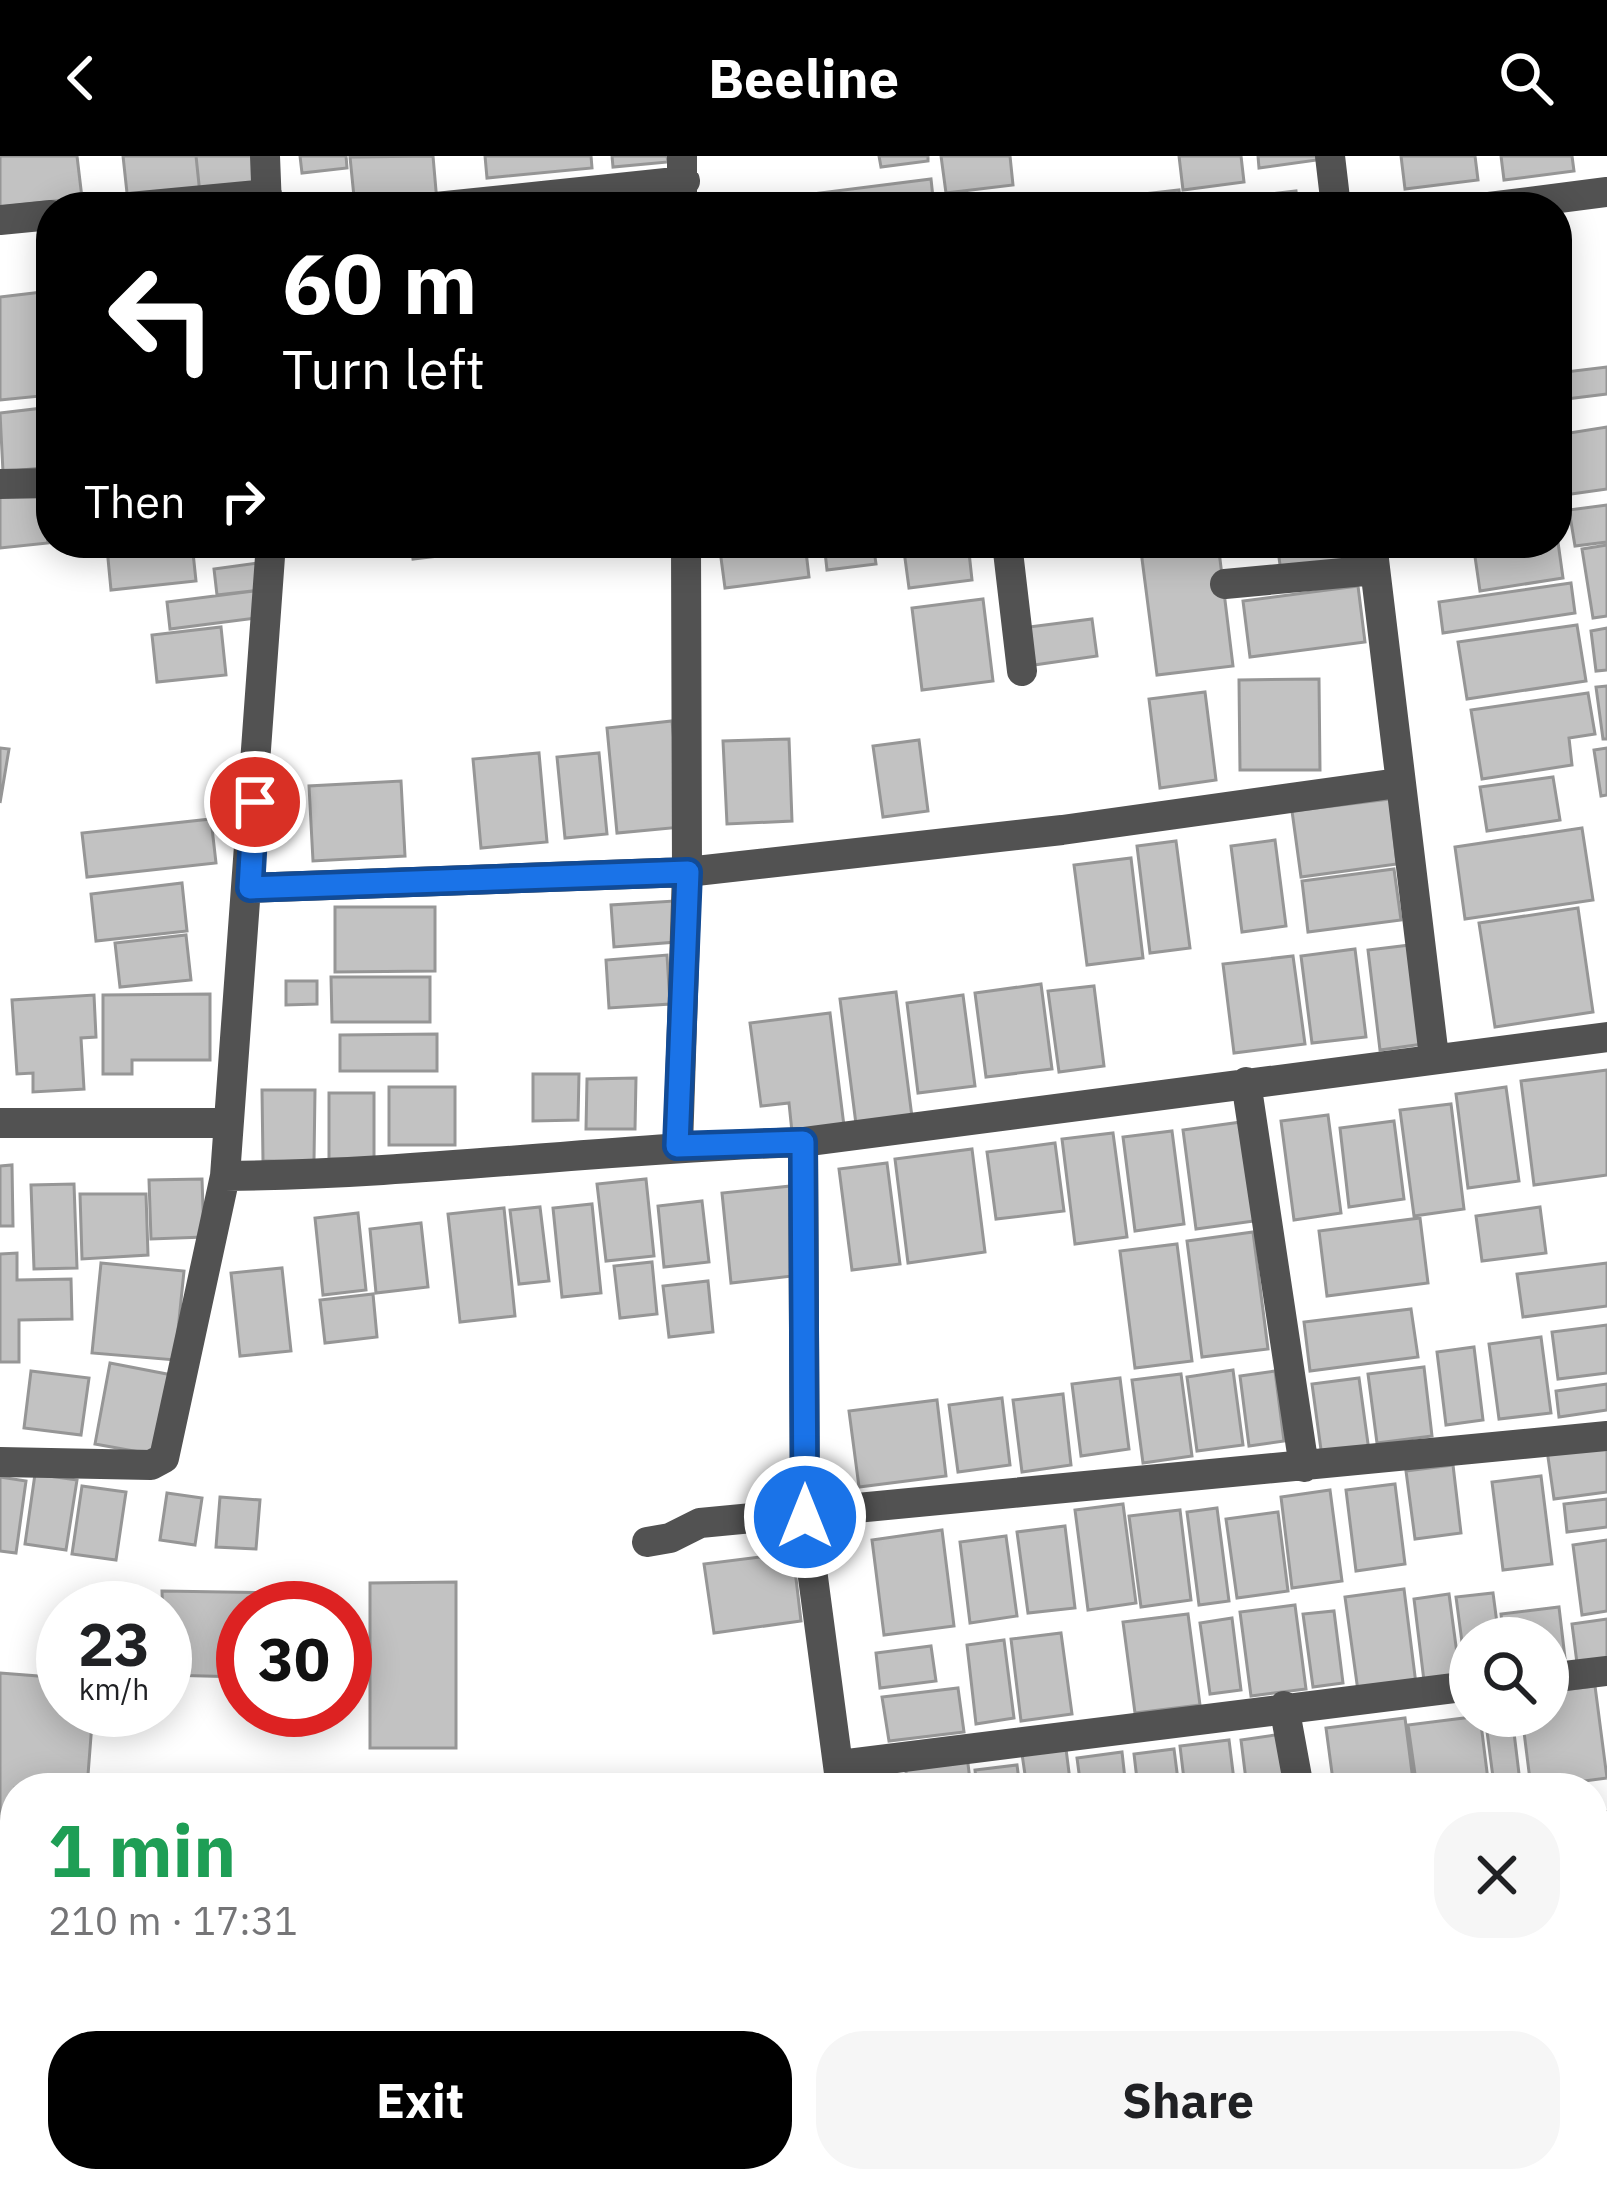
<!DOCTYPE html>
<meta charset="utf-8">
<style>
:root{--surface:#fff;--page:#f6f6f6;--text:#202124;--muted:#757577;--accent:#000}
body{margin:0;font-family:"IBM Plex Sans",sans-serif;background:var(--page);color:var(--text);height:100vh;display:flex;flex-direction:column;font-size:45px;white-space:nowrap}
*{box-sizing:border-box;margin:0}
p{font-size:39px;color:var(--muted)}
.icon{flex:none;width:66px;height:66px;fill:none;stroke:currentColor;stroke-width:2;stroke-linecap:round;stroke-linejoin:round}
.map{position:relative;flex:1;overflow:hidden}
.sheet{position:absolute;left:0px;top:1617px;width:1608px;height:420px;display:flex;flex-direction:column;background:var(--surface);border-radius:48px 48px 0 0;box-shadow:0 6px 30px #0003}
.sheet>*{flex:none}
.banner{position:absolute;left:36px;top:36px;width:1536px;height:366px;border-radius:48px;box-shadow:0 6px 30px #0003;background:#000;color:#fff;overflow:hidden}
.tools{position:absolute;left:1449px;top:1461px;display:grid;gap:24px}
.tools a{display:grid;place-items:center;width:120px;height:120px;border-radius:50%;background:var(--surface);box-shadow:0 6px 30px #0003;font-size:60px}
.speed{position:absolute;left:36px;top:1425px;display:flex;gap:24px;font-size:60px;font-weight:700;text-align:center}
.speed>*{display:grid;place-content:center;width:156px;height:156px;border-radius:50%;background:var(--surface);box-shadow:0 6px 30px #0003;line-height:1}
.speed small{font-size:30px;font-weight:400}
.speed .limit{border:18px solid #d22;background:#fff;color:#111}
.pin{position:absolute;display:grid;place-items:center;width:102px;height:102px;color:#fff;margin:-51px;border:6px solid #fff;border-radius:50%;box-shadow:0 3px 12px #0007}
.me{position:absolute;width:132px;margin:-66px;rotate:0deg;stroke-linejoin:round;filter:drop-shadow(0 0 9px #0008)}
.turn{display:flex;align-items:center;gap:42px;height:252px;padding:0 48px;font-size:54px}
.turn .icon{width:156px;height:156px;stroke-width:2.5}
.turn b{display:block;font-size:84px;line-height:102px}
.then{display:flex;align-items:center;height:114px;padding:0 48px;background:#0003;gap:24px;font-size:45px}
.round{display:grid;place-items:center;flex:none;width:126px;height:126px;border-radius:48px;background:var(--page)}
.overview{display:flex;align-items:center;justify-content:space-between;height:204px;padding:0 48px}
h1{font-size:72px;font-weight:800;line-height:90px;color:#1e9e55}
.primary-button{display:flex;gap:24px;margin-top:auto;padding:24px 48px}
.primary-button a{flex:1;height:138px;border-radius:48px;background:var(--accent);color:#fff;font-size:48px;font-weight:800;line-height:138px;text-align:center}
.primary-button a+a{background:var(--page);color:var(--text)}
header{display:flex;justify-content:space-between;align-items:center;height:156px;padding:0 48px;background:var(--accent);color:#fff;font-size:54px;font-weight:800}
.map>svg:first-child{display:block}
.building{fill:#c2c2c2;stroke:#969696;stroke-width:3}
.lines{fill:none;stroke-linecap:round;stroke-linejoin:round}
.minor{stroke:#525252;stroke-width:30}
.route-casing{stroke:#114b97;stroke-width:30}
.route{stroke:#1a73e8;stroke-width:21}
</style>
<header><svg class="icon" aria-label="back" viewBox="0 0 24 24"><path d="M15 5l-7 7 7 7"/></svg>Beeline<svg class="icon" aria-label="search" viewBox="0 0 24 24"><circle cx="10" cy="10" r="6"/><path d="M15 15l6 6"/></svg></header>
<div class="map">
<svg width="1607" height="2037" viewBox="0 0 1607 2037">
<rect width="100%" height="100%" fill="#fff"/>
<path class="building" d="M0,0H77L82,42L0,51Z
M123,0H196L200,38L128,46Z
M196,0H252L256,32L200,38Z
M300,0H346L347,12L302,17Z
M433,0L437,46L355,51L350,1Z
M485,0H591L592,12L487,22Z
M612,0H667L668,6L613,11Z
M879,0H928V5L881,11Z
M941,0H1010L1013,29L946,37Z
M1179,0H1241L1244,26L1183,34Z
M1258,0H1324V3L1259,12Z
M1401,0H1475L1478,24L1405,33Z
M1501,0H1572L1574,15L1504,24Z
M931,23L934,51H813L812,38Z
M1179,34L1181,51H1145L1143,38Z
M1296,35L1298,51H1236L1235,42Z
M1102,43L1103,51H1040Z
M51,135V239L0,244V141Z
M1607,211V238L1558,244L1557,217Z
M43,252L50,311L3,316L0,257Z
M1607,271V333L1557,340V279Z
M42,335L48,387L0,392V339Z
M1607,349V386L1575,390L1569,354Z
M1557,379L1563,422L1480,435L1473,387H1557Z
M153,387H192L196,425L111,434L107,392Z
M319,387H360L361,396L320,400Z
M366,387H404L405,394L368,398Z
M411,387H437L439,400L413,403Z
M719,387H805L809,421L725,432Z
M824,387H873L876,408L827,414Z
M968,387L972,424L909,432L904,395Z
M1218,387L1233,510L1157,519L1141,395Z
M1277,387H1350L1352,406L1281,416Z
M1607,389V460L1593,462L1582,393Z
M257,407L261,434L217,439L214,413Z
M1571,427L1575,457L1443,477L1439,446Z
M1358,430L1365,486L1250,501L1243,445Z
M261,434L264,461L170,473L167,446Z
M983,443L993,525L922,534L912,452Z
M1092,463L1097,500L1034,509L1029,471Z
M1577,469L1586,525L1467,543L1458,486Z
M221,471L226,519L157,526L152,479Z
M1607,472V514L1596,515L1591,475Z
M1319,523L1320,614H1240L1239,524Z
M1607,530V583H1603L1596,531Z
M1205,536L1216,624L1160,632L1149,543Z
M1588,537L1595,578L1569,582L1572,609L1482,623L1471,554Z
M672,565L682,671L617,677L607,572Z
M789,583L792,665L727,668L723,585Z
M919,584L928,655L883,661L873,590Z
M0,592L9,593L0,647Z
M1607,592V639L1601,640L1594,594Z
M539,597L547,686L481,692L473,603Z
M599,597L607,678L565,682L557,601Z
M1553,621L1560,664L1487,675L1480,631Z
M401,625L405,700L313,705L309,630Z
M1390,643L1397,708L1301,721L1292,655Z
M211,663L216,707L87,721L82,677Z
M1582,672L1593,744L1465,763L1455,691Z
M1275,684L1286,770L1242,776L1231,690Z
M1176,685L1190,792L1150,797L1137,690Z
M1131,702L1143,802L1087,809L1074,709Z
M1394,713L1401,764L1308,776L1302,725Z
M182,727L187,775L96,785L91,738Z
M674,745L676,786L614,791L611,749Z
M335,751H435V815L335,816Z
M1578,752L1593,856L1495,871L1479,767Z
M186,779L191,824L120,831L115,787Z
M1410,789L1423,888L1380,894L1368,794Z
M1355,793L1366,881L1312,887L1301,800Z
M667,799L670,848L609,852L606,804Z
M1293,800L1305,888L1234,897L1223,808Z
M331,821H430V866H332Z
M286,825H317V848L286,849Z
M1041,828L1052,913L986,921L975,837Z
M1094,830L1104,910L1059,916L1048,835Z
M896,836L912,961L856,968L840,843Z
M210,838V904H132V918H103V839Z
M94,839L96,881L81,882L84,933L33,936V917L17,918L12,844Z
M963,839L975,930L918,937L907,847Z
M830,857L844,970L792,976L789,947L761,950L750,867Z
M437,878V915H340V879Z
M1607,914V1019L1534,1029L1521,925Z
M533,918H579L578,964L533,965Z
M636,922L635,973H586L587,923Z
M389,931H455V989H389Z
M1506,931L1519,1025L1468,1032L1456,938Z
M262,934H315L314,1005H263Z
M329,937H374V1003H329Z
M1451,948L1464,1053L1414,1060L1400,954Z
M1328,959L1341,1057L1294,1064L1281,965Z
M1394,965L1404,1043L1349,1051L1340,972Z
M1241,966L1254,1065L1196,1073L1183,974Z
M1172,975L1184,1068L1135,1075L1123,981Z
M1113,977L1127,1081L1075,1088L1062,983Z
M1055,987L1064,1055L996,1063L987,996Z
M972,993L985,1096L908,1107L895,1003Z
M887,1007L900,1108L852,1114L839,1013Z
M12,1009L13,1070H0V1010Z
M202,1023L204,1081L151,1083L149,1024Z
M646,1023L654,1100L606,1105L597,1028Z
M74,1028L77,1112L34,1113L31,1029Z
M791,1030L801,1119L731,1127L722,1037Z
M80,1038H146L148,1099L82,1103Z
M702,1045L709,1106L664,1111L658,1050Z
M592,1048L601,1137L562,1141L553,1052Z
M540,1051L549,1125L519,1128L510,1054Z
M1540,1051L1546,1097L1482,1105L1476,1060Z
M504,1052L515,1160L460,1166L448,1058Z
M358,1057L366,1134L323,1139L315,1062Z
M1420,1062L1428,1127L1327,1140L1319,1075Z
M421,1067L428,1131L376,1137L370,1073Z
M1253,1076L1268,1193L1202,1201L1187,1085Z
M1177,1088L1192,1205L1135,1212L1120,1095Z
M17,1097V1124L71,1123L72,1163L19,1164V1206H0V1098Z
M652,1106L657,1158L620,1162L614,1110Z
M101,1107L184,1115L175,1204L92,1197Z
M1607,1107V1150L1523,1161L1517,1118Z
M282,1112L291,1195L240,1200L231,1117Z
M708,1125L713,1176L669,1181L663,1130Z
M373,1138L377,1181L325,1187L320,1144Z
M1411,1153L1418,1201L1310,1215L1304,1166Z
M1607,1169V1217L1558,1223L1552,1176Z
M1541,1181L1551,1257L1499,1263L1489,1188Z
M1474,1191L1483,1264L1446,1269L1437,1196Z
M110,1207L172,1219L156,1299L95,1288Z
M1424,1211L1432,1280L1377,1287L1368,1218Z
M1233,1214L1243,1289L1197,1295L1187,1221Z
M31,1215L89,1222L81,1279L24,1272Z
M1275,1215L1284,1285L1249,1290L1240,1220Z
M1181,1218L1192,1300L1143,1307L1132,1224Z
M1120,1222L1129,1293L1081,1300L1072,1228Z
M1359,1222L1369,1295L1322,1301L1312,1228Z
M1607,1228V1254L1559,1261L1556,1235Z
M1063,1238L1071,1309L1022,1316L1013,1244Z
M1002,1242L1010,1309L958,1316L949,1249Z
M937,1244L946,1320L859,1331L849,1255Z
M1607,1287V1336L1554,1343L1547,1294Z
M1453,1309L1461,1377L1415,1383L1406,1315Z
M35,1318L77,1324L66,1394L25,1388Z
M1541,1320L1552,1408L1503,1414L1492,1326Z
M0,1321L26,1325L16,1397L0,1395Z
M1395,1328L1405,1408L1356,1415L1346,1334Z
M82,1330L126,1336L116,1404L72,1398Z
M1330,1334L1342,1425L1292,1432L1281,1341Z
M167,1337L202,1342L195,1389L160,1384Z
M220,1341L260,1344L256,1393L216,1391Z
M1607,1343V1371L1567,1376L1564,1348Z
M1123,1348L1136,1447L1088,1454L1075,1354Z
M1217,1352L1229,1445L1199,1449L1187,1356Z
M1180,1354L1191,1444L1141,1451L1129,1360Z
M1278,1356L1288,1435L1237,1442L1226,1363Z
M1065,1370L1075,1452L1028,1457L1017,1376Z
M942,1374L954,1470L884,1479L872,1384Z
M1006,1380L1017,1460L970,1467L960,1386Z
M1607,1384V1455L1582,1459L1573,1389Z
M793,1397L801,1465L714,1477L704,1408Z
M456,1426V1592H370V1427Z
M1404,1433L1416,1528L1358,1535L1345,1441Z
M162,1435L280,1437V1452H243V1521L165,1519Z
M1493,1437L1499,1482H1470L1467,1524L1456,1441Z
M1449,1438L1460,1520L1424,1525L1414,1443Z
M1295,1449L1306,1533L1251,1540L1240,1456Z
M1559,1451L1565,1502L1548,1504V1482H1504L1501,1458Z
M1334,1455L1343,1527L1313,1531L1303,1458Z
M1188,1458L1200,1549L1135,1557L1123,1466Z
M1232,1462L1241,1534L1210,1538L1200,1467Z
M1607,1463V1511L1578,1515L1572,1468Z
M1061,1477L1072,1558L1021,1565L1011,1483Z
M1004,1484L1014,1562L976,1568L967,1489Z
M931,1490L936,1525L880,1532L876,1497Z
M0,1517L63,1522V1554H93L87,1632H15V1675L0,1674Z
M1595,1530L1607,1622L1531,1632L1522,1560H1548V1536Z
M958,1532L964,1576L889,1585L882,1541Z
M1480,1560L1489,1632H1417L1408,1569Z
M1485,1560H1512L1520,1626L1494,1629Z
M1405,1562L1414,1632H1334L1326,1572Z
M1282,1578L1289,1632H1247L1241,1584Z
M1229,1584L1235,1632H1185L1180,1590Z
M1066,1593L1071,1632H1027L1022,1598Z
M1174,1593L1179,1632H1138L1134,1598Z
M1122,1596L1126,1632H1081L1077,1602Z
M967,1600L971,1632H908L905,1608Z
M1017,1609L1020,1632H977L975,1614Z
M1607,1857V1923L1593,1925V1859Z
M1607,1938V1995L1593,1998V1940Z
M122,2022H172V2037H122Z
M180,2022H260V2037H180Z
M268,2022H319V2037H268Z
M382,2022H456V2037H383Z
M469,2022H671L469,2029Z
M699,2022H752L753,2037H700Z
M785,2022H853L855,2037H786Z
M1013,2022H1043L1045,2037H942Z
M1065,2022H1120L1067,2031Z
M1159,2022H1213L1215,2037H1161Z
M1356,2022L1358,2037H1230L1227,2023Z
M1401,2022H1478L1480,2032L1404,2037Z"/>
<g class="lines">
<path class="minor" d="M265,0L267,51
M1330,0L1336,51
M130,51L267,38
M436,51L685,25
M682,51V0
M1489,51L1607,36
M0,64L51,59
M0,328L51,327
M271,387L225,1020C418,1018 610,992 803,986L1607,881
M1007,387L1022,515
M1372,387L1434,901
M1225,428L1375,414
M250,732L687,716L1062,674L1398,627
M1246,926L1304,1311
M0,967H228
M803,986L805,1361L841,1632
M678,990L687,716L686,387
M0,1306L151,1309L164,1302L225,1020
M647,1386L670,1382L700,1367L1607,1280
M1548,1522L1607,1515
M1284,1550L1299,1632
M840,1609L1470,1530
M1593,1670L1607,1669
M0,1860L15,1848
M0,1884L15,1885
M94,2022L95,2037
M875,2022L878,2037
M1358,2022L1361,2037"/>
</g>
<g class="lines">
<defs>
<path id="route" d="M255,646L250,732L688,716L677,990L803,986L805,1361"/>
</defs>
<use href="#route" class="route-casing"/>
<use href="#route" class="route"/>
</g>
</svg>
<div class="tools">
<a><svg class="icon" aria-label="search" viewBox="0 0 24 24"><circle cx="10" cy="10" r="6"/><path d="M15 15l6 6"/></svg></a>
</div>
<div class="speed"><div>23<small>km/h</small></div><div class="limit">30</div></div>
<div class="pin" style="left:255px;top:646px;background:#d93025"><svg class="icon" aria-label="arrive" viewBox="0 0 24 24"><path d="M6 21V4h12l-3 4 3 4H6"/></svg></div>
<svg class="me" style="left:805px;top:1361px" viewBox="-20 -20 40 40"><circle r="17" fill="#1a73e8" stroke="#fff" stroke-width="3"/><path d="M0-11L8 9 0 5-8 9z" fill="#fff"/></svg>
<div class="banner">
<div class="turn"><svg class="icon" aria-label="left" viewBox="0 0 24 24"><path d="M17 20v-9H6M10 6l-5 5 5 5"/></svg><div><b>60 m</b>Turn left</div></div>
<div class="then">Then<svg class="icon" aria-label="right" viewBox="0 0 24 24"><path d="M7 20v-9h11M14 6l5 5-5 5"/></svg></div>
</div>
<section class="sheet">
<div class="overview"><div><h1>1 min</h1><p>210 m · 17:31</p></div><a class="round"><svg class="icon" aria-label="close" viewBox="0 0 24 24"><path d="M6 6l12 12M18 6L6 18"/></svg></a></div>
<div class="primary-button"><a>Exit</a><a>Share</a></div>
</section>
</div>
